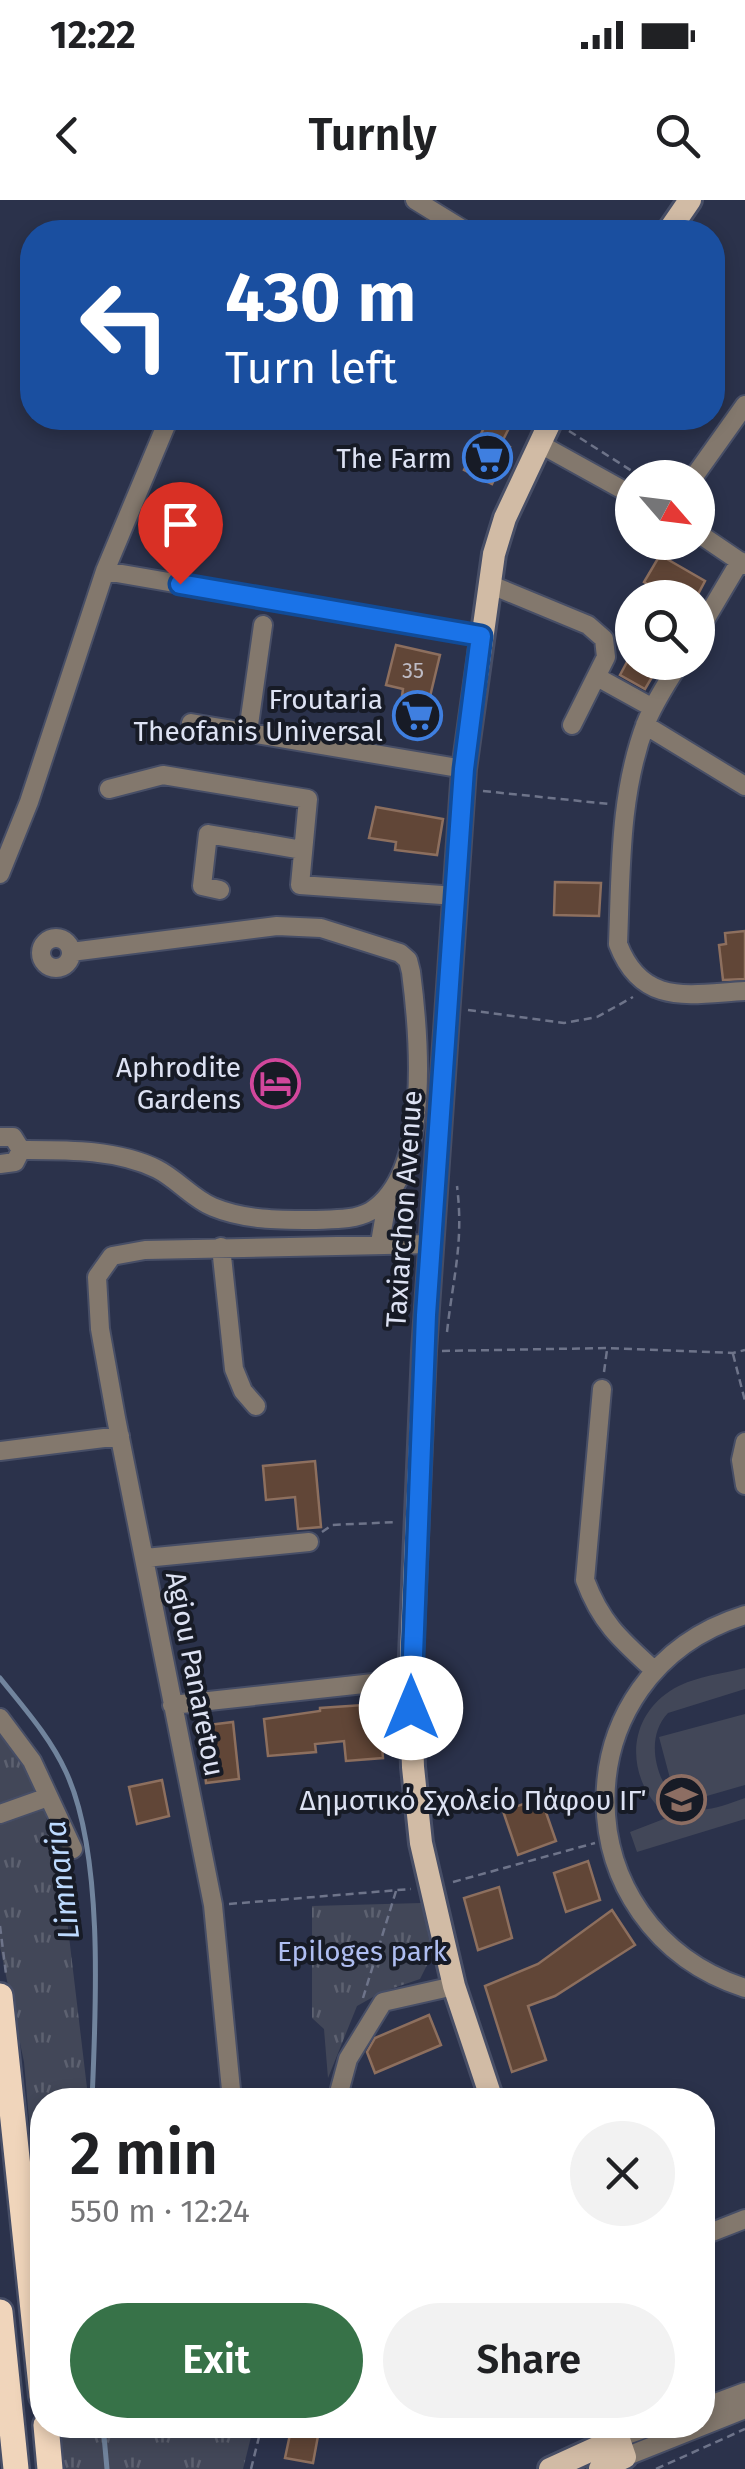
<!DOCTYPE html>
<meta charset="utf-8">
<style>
:root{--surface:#fff;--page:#f2f2f2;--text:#202124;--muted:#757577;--accent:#377248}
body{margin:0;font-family:"Fira Sans",sans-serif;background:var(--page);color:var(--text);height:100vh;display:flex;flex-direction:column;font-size:38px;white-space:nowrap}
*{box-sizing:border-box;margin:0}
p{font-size:32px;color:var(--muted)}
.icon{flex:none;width:55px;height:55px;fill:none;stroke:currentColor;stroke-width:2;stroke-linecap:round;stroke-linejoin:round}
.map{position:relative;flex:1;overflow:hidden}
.side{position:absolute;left:30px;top:1888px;width:685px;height:350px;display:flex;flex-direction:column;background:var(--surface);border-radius:40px;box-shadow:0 5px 15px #0003}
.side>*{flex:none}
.top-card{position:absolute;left:20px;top:20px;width:705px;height:210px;border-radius:40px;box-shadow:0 5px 15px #0003;background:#1a4fa0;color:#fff;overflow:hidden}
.needle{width:65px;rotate:118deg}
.tools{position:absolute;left:615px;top:260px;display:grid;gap:20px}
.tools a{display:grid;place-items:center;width:100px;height:100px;border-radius:50%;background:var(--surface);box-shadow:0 5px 15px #0003;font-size:50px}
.pin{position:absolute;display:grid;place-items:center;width:85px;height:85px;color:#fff;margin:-102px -42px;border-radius:50% 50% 50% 0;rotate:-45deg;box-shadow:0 0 10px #0007}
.pin .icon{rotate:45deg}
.me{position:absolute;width:110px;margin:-55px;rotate:0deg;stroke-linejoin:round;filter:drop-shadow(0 0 8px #0008)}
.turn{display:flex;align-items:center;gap:35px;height:210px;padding:0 40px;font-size:45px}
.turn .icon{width:130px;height:130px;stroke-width:2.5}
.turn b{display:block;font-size:70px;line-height:85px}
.round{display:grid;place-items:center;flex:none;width:105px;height:105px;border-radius:52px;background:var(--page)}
.head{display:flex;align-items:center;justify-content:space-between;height:170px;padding:0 40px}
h1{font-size:60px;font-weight:600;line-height:75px}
.cta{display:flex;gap:20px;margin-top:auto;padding:20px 40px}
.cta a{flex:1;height:115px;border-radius:60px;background:var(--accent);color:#fff;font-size:40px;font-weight:600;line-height:115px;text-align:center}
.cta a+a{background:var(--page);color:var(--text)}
.status{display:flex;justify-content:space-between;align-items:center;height:70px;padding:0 50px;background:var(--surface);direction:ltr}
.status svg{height:28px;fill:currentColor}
header{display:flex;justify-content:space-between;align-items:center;height:130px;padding:0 40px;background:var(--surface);font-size:45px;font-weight:600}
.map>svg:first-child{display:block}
.park{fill:url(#park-tufts)}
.garden{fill:#424758}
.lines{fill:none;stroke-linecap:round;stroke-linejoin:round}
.stream{stroke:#71849d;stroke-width:5}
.building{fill:#614637;stroke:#8d6f5e;stroke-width:2.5}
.minor-casing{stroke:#474e66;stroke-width:22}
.major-casing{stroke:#474e66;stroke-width:28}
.highway-casing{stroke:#474e66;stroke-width:30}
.path{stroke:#6e748a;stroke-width:2.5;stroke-dasharray:8 5;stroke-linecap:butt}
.minor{stroke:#83786d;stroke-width:18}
.major{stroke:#d1bba5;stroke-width:22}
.highway{stroke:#f0d5bb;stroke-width:25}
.route-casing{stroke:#114b97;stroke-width:25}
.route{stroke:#1a73e8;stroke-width:18}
.labels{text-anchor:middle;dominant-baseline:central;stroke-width:8;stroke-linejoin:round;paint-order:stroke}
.number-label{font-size:22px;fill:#bebbc4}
.poi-label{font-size:28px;fill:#dde2f3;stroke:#171b26;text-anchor:end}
.street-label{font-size:28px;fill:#dde2f3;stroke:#171b26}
.park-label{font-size:28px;fill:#aebdf0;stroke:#171b26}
.water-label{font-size:30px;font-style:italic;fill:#bddafe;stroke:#171b26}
</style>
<div class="status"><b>12:22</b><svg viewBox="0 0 49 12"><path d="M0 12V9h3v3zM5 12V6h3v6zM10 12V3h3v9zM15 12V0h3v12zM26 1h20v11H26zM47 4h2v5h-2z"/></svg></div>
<header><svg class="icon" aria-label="back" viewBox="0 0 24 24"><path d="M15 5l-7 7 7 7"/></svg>Turnly<svg class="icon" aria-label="search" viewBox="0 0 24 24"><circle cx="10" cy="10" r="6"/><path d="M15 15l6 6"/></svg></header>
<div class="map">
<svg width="745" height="2269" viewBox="0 0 745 2269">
<defs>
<pattern id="park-tufts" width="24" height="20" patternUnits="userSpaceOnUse" patternTransform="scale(2.5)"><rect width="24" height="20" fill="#424758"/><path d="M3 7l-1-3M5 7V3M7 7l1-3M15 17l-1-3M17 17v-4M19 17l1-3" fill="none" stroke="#5d6170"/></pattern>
</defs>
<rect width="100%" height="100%" fill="#2b324b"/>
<path class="park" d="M0,1530L32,1568L61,1669L87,1888L86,1900H42V2069L24,1862L0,1747Z
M422,1703L432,1755L420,1779L382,1792L357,1806L328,1878L324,1829L312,1818V1706Z
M56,2225H254L243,2269H60Z"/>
<path class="garden" d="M745,1468V1489L668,1513C645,1537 655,1578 676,1601L659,1537L745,1514V1585L679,1604C701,1616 722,1606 745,1598V1619L637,1652L630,1632L669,1617C627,1584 623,1522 670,1491C691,1477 721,1474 745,1468Z"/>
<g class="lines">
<path class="stream" d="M0,1478C24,1508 50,1537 66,1572C104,1654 96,1809 92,1900
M103,2225L107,2269"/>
</g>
<path class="building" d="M488,219L508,230L502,242L510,247L492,284L464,270Z
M660,355L705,381L696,398H670L644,382Z
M396,445L440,455L428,505L439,506L436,530L398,524L403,489L386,485Z
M627,462H661L645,489L620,475Z
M376,607L443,619L437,655L395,650L396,642L369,638Z
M555,682L601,683L599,716L554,715Z
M745,731V779L723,780L719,745L726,744L725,733Z
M315,1261L321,1327L298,1329L295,1297L266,1300L263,1266Z
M378,1504L383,1558L346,1561L344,1541L315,1544L316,1552L268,1556L264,1519L320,1511V1508Z
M233,1522L239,1579L206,1583L200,1526Z
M162,1580L169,1616L137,1624L129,1587Z
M541,1598L556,1641L518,1655L503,1611Z
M588,1661L600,1700L566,1712L554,1673Z
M499,1687L512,1738L478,1750L464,1698Z
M612,1710L635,1745L555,1796L528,1806L546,1860L512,1872L485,1786L538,1764Z
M429,1815L441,1845L375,1873L367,1852L375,1838Z
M292,2225H320L313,2263L285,2258Z"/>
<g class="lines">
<defs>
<path id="minor" d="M415,0L467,32
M542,31L545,32
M540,244L632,295
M693,278L745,205
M698,333L745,365
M105,371L481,436
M489,384L588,425L604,439L606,457L572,525
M698,432L740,361
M680,462C668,482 654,502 646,523C619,594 621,670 618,744C642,807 689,794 745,791
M597,477L653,508
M191,523L464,569
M645,525L745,586
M248,532L263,425
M109,589L163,575L308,599L300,685L456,696
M0,674L29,602L105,371L169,218
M220,690L202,686L208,634L303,650
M41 753a15 15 0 1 1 30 0a15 15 0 1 1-30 0Z
M0,937H13L21,950L15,962L0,964
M21,950C65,950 116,949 157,969C177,979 193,999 213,1007C244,1020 279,1020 311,1020C331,1019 353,1021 371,1011C432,972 419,834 411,772L408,760L400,753L321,728L277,726L71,752
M380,1043L388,996
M221,1047L234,1169L243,1191L256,1206
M602,1189L585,1380C601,1423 621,1440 654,1470
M745,1242L741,1260L745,1285
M0,1251L120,1236
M145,1358L309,1342
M745,1415C558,1473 560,1728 745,1788
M172,1505L410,1479
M0,1518L32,1561L73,1649
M0,1614L48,1597
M232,1900L213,1705L116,1218L100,1129L97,1077L112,1056L145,1050L432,1044
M337,1900L348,1859L383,1802L454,1786
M702,2026L707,2034L745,2019
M702,2208L745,2192
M618,2238L655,2225
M625,2257L745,2209"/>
<path id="major" d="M668,32L690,0
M492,1900L454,1786L421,1643L413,1567L410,1479L424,1151L464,569L494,354L505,318L552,218
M550,2269L618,2238
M600,2269L625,2257L614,2225"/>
<path id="highway" d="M0,1796L42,2196
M0,2112L16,2269
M46,2225L50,2269"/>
</defs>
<use href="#minor" class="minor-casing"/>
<use href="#major" class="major-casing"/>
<use href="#highway" class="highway-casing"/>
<path class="path" d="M569,231L643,278
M483,591L609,604
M468,810L564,823L597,817L633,797
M447,1132C453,1077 464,1043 457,986
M442,1151L607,1148L733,1153L745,1150
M733,1154L745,1201
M604,1172L607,1150
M322,1332L332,1325L397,1322
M453,1682L595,1643
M229,1704L411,1689
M0,1726L6,1774
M363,1798L396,1691
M251,2269L262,2225
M656,2269L745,2229"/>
<use href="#minor" class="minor"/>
<use href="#major" class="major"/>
<use href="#highway" class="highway"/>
</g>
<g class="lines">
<defs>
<path id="route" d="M180,384L481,436L464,569L426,1115L411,1508"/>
</defs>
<use href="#route" class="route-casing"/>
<use href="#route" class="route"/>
</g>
<defs>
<symbol id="supermarket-ring" viewBox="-11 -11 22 22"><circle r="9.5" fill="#171b26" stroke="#3f7fe0" stroke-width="1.5"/><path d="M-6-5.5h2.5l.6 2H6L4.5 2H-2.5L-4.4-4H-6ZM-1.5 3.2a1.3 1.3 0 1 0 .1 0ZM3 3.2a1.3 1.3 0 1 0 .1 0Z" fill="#3f7fe0"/></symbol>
<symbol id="hotel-ring" viewBox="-11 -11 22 22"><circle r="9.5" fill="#171b26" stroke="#d1479c" stroke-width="1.5"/><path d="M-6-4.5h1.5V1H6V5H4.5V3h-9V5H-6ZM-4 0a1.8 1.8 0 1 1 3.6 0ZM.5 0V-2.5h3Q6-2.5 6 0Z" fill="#d1479c"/></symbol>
<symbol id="school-ring" viewBox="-11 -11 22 22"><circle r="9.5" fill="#171b26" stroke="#8d6e63" stroke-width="1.5"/><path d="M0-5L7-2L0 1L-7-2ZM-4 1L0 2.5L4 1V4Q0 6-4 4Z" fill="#8d6e63"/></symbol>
</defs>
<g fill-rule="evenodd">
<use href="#supermarket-ring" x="460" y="230" width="55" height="55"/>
<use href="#supermarket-ring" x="390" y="488" width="55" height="55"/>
<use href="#hotel-ring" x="248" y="856" width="55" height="55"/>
<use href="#school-ring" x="654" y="1572" width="55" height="55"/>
</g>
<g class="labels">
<g class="number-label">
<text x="413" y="470">35</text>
</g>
<g class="poi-label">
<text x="452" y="258">The Farm</text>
<text x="383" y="499">Froutaria<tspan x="383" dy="32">Theofanis Universal</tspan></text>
<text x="241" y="867">Aphrodite<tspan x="241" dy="32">Gardens</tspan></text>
<text x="646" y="1600">Δημοτικό Σχολείο Πάφου ΙΓ΄</text>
</g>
<g class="street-label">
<text transform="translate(404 1009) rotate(-86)">Taxiarchon Avenue</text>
<text transform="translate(195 1474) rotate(79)">Agiou Panaretou</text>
</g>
<g class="park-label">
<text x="362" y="1751">Epiloges park</text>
</g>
<g class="water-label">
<text transform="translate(62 1680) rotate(-97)">Limnaria</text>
</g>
</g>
</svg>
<div class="tools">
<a><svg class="needle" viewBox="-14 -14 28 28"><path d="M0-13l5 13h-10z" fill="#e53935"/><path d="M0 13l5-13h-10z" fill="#757577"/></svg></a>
<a><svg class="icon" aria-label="search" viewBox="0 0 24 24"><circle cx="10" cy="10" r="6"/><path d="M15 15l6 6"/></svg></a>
</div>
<div class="pin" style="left:180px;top:384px;background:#d93025"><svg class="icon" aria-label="arrive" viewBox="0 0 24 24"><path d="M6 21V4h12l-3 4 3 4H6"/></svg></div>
<svg class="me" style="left:411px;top:1508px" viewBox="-20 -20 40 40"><circle r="19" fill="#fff"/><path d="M0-13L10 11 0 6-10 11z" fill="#1a73e8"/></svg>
<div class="top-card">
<div class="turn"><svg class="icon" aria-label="left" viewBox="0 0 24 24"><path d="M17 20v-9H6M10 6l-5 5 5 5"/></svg><div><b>430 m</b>Turn left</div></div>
</div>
<section class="side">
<div class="head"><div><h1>2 min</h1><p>550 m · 12:24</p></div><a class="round"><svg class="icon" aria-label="close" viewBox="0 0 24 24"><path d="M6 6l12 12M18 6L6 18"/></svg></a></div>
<div class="cta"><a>Exit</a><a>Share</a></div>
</section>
</div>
